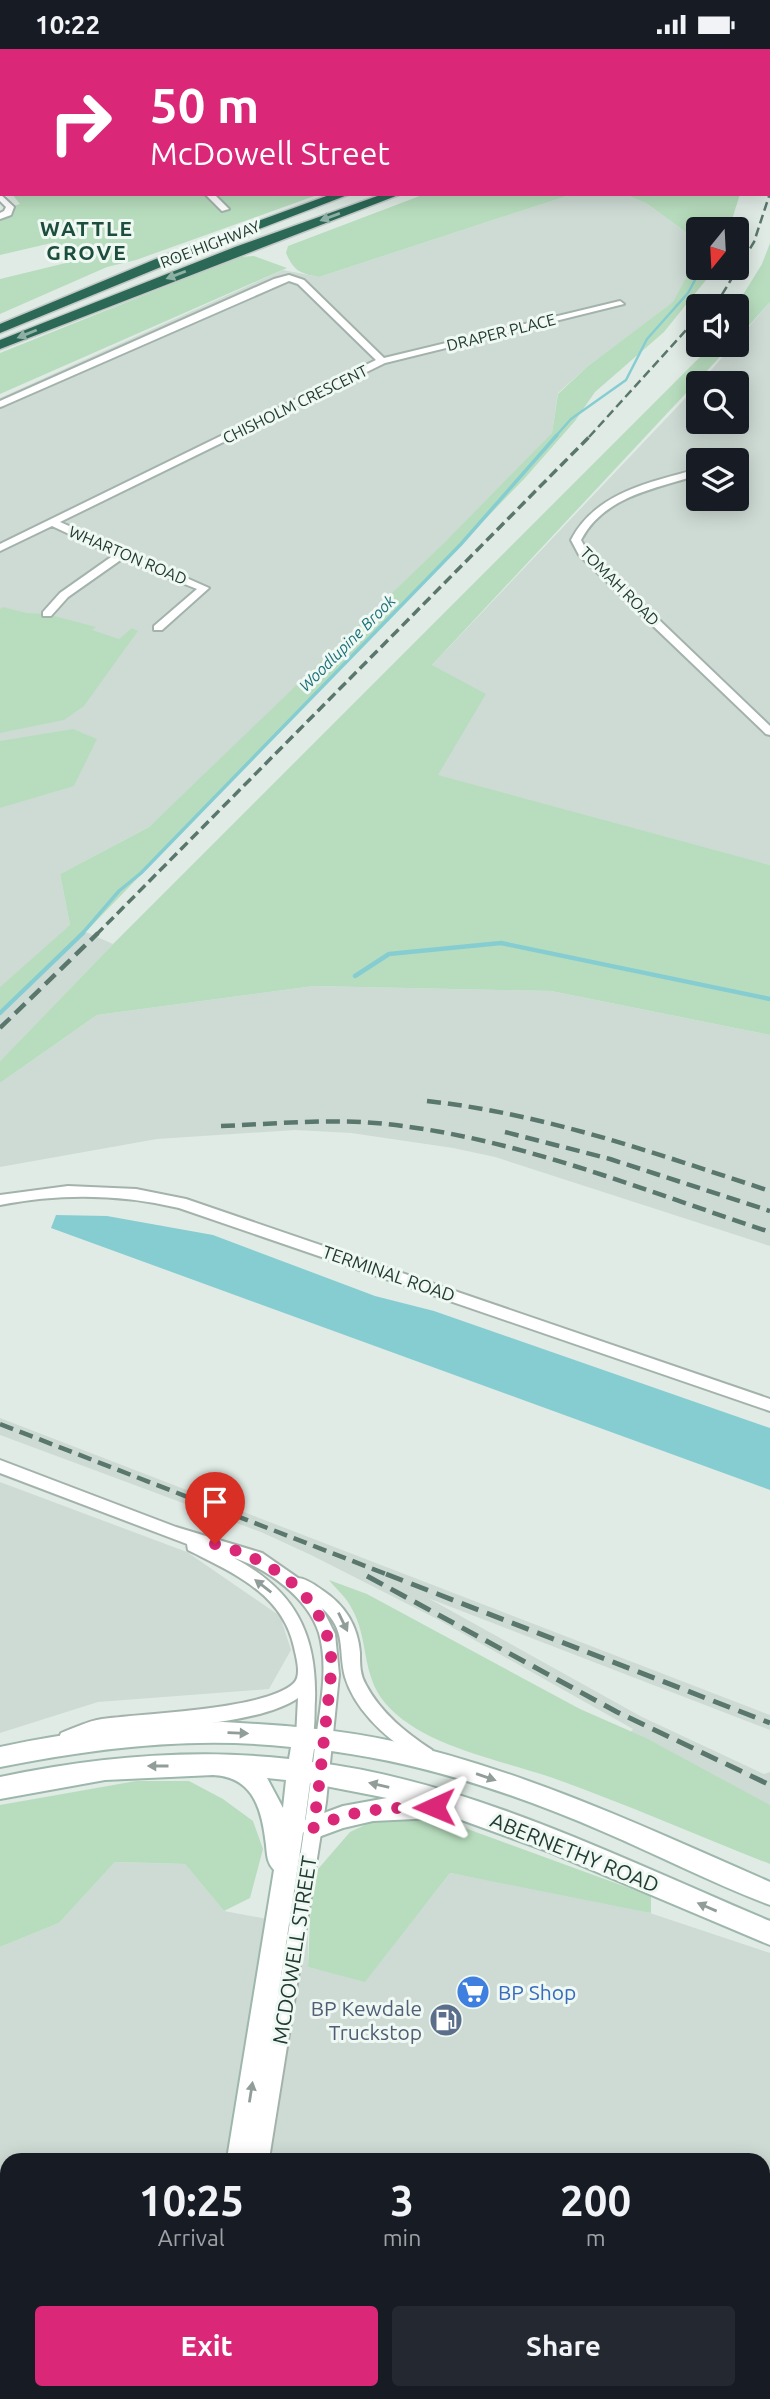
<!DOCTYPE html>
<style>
:root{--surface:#171b24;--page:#242831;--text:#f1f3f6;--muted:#9ea1a6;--accent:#db2777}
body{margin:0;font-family:Ubuntu,sans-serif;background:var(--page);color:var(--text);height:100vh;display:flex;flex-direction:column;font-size:26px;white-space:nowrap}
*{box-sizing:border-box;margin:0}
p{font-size:23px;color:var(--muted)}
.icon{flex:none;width:38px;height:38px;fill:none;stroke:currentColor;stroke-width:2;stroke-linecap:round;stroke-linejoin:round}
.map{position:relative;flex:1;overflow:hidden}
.side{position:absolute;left:0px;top:2104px;width:770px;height:247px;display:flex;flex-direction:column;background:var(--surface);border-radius:21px 21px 0 0;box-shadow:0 4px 18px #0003}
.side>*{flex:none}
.top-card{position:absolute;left:0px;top:0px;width:770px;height:147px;box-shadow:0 4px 18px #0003;background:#db2777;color:#fff;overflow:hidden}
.needle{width:46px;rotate:198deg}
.tools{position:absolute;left:686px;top:168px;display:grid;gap:14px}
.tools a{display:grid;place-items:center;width:63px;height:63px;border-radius:7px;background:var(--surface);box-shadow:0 4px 18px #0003;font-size:35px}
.pin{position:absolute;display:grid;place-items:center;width:60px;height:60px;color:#fff;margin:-72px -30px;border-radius:50% 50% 50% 0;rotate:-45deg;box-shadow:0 0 7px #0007}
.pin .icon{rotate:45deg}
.me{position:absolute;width:77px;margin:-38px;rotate:269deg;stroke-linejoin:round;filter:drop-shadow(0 0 5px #0008)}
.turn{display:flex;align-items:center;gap:24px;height:147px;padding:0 35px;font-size:32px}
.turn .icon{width:91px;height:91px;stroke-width:2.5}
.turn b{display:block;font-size:49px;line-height:60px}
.eta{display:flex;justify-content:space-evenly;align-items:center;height:119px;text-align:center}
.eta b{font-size:42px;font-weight:700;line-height:49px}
.action{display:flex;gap:14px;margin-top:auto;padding:14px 35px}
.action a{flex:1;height:80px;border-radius:7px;background:var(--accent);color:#fff;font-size:28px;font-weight:700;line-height:80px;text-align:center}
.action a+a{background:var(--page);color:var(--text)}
.status{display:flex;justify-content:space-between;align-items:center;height:49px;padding:0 35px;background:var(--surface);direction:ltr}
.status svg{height:19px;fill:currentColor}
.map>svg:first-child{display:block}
.built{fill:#cedbd4;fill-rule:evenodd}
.green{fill:#b8ddbe}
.water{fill:#86cdd2}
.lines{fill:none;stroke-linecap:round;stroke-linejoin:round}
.stream-far2{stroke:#86cdd2;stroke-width:2.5}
.stream-far1{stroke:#86cdd2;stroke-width:3.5}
.stream{stroke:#86cdd2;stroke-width:4.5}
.minor-casing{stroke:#a3b3ac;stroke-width:4}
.secondary-casing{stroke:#9eb7ac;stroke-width:4}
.motorway-casing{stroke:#c1c8c6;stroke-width:3}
.minor{fill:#fff;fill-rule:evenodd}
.secondary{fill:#fff;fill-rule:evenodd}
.motorway{fill:#2b6856;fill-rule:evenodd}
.rail-far3{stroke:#5a776d;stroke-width:2.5;stroke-dasharray:9 4.5;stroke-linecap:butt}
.rail-far2{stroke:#5a776d;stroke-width:3.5;stroke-dasharray:10 5;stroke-linecap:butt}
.rail-far1{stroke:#5a776d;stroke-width:4.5;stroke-dasharray:14 7;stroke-linecap:butt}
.rail{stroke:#5a776d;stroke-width:5;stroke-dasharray:18 9;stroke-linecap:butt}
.oneway{fill:#8eb0a4}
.oneway2{fill:#909d98}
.route{stroke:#db2777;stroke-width:12;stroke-dasharray:0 21.6}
.labels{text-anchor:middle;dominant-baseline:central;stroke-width:6;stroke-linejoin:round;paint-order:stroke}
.far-street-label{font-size:16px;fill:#203b32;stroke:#f0f8f3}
.far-water-label{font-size:16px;font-style:italic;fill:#197178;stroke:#f0f8f3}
.street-label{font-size:18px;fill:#203b32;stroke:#f0f8f3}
.far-district-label{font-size:21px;font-weight:bold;letter-spacing:2px;fill:#1c4e3d;stroke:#f0f8f3}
.near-street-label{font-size:21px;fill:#203b32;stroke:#f0f8f3}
.near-shop-label{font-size:21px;fill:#366cbe;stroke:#f0f8f3;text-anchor:start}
.near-service-label{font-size:21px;fill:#4e5e75;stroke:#f0f8f3;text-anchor:end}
</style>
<div class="status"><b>10:22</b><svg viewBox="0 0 49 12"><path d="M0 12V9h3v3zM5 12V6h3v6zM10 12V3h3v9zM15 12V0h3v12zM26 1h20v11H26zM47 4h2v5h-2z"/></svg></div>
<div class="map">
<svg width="770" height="2350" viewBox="0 0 770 2350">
<rect width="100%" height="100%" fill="#e0ebe5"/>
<path class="built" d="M573,145H624L646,154L698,192V206L674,253L588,317L558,344L552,384L457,492L149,778L60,825L70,876L113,895L0,1012V349L283,221L319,228Z
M770,253V816L438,727L432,616L698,336V373H737V334H700L733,296H737V292ZM698,411H737V450H698Z
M314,937L551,942L770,986V1197L495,1108L453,1099L351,1084L295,1081L157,1090L0,1118V1034L97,966Z
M0,1369L770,1666V1681L428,1549L642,1668L764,1725L770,1723V1809L586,1739L633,1680L437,1570L311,1506L261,1483L0,1386Z
M0,1433L187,1503L280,1567L291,1601L269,1640L98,1653L0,1684Z
M115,1813L185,1815L224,1862L267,1870L308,1883V1918L365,1932L450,1824L635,1859L770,1904V2350H0V1898L59,1874ZM7,2110H763V2343H7Z"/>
<path class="green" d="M12,145H320L136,211L107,218L0,265V230L74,212L56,193L0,206V167L10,158L20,155Z
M425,145H573L319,228C299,224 294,222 286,204L288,197Z
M624,145H740L729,180H698V192L646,154Z
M770,194V253L737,290L736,257L762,215Z
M698,206V219H713L710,226L664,283L595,343L575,372L525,429L70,899L0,964V938L70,876L60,825L149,778L445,493L552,384L558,345L588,317L673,253Z
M254,207L287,219L0,345V304L239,208Z
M712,296H731L432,616L486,645L438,726L770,816V986L551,942L314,937L97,966L0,1034V1012L113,895Z
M3,558L27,564L47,565L96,578L92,581L119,590L132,579L138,582L84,657L64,671L0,684V560Z
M73,680L97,690L74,737L0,759V692Z
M329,1531L367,1545L580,1660L646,1689L770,1756V1815C698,1787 626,1755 553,1729C501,1711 421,1697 385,1654C361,1625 369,1590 352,1560C347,1549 336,1540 329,1531Z
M136,1732H189L223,1750L253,1772L263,1800L250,1849L224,1862L185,1815L115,1813L59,1874L0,1898V1756Z
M408,1766L454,1775L651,1847V1864L450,1824L365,1933L308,1918L312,1827L350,1783L369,1774Z
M763,2186L770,2189V2276L763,2267Z"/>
<path class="water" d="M56,1166L107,1167L213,1186L375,1247L434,1262L770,1379V1441L51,1179Z"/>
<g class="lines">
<path class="stream-far2" d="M555,388L571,370L626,331L647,290L688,244L695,231"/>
<path class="stream-far1" d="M81,886L119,842L141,824L461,495L557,386"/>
<path class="stream" d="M355,927L389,905L501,894L770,950
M0,964L83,884"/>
<defs>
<path id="minor" d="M51,0H59L61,2H53Z
M194,0H208L191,2Z
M445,0H454L456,2H447Z
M537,0H545L547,2H539Z
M631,0H640L642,2H633Z
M674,0H685L672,2Z
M0,38H2V42H0Z
M0,145L14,158L11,166L0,170V164L4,162L6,158L0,152Z
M205,145H214L229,160L222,162Z
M289,226L304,231L384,309L620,252L624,255L385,314L60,473L209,539L162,581H154V577L197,540L122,510L68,548L51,567H43V563L60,544L114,506L52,477L0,502V495L376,311L298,235L289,232L3,357L0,358V352L274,230Z
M698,420V426C655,440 604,447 581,491L587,502L770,677V686L766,685L579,506L571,491C595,444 650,433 698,420Z
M68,1137L136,1140L186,1150L770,1350V1362L179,1159C119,1145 61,1144 0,1156V1146Z
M0,1411L176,1478L262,1504L298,1529C307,1530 315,1536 322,1541C345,1556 358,1577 360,1604C360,1616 360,1626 366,1636C381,1664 406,1684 432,1701L434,1706L432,1711L426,1714L420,1711C390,1692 356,1664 345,1628C338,1600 347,1582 322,1559L335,1585L339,1626L326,1753L269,2110H250C272,1976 298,1841 314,1706C318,1667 330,1622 319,1584C308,1549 267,1519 234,1509C294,1541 317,1584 315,1651C314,1665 316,1682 310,1694L304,1697L298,1694L296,1689L298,1649C259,1676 157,1679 108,1684C93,1686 74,1699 61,1694L59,1689L61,1684C74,1679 88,1672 102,1670C144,1664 266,1661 294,1634C302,1626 296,1608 294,1598C282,1544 233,1524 188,1501L187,1495L0,1424Z
M204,2343H224V2350H204Z
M228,2343H248L251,2350H231Z"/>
<path id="secondary" d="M223,1673C280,1676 337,1680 392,1692C524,1721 647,1779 770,1833V1856C714,1835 660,1807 604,1783C512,1743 415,1711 314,1700L312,1713C467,1731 627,1812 770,1872V1896L547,1802L445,1765L436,1769L373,1772L343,1779L313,1790L303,1783L253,2110H227L274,1821C267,1814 267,1806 266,1796C262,1761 254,1728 213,1726L105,1731L0,1750V1728C96,1708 192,1699 289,1710L291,1698C193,1687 96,1699 0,1718V1698C74,1682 147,1674 223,1673ZM267,1729L286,1731L283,1759ZM310,1734L387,1749L343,1757L305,1771Z"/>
<path id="motorway" d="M768,13H770L768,20Z
M332,145H350L173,213L0,284V275L163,207Z
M383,145H401L0,300V291L235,198Z
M179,2343H209L208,2350H178Z"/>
</defs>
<use href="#minor" class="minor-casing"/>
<use href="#secondary" class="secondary-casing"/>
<use href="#motorway" class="motorway-casing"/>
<use href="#minor" class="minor"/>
<use href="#secondary" class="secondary"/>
<use href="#motorway" class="motorway"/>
<path class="rail-far3" d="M768,125L770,120
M715,257L754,193L770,144
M589,388L698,268"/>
<path class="rail-far2" d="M96,886L591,386"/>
<path class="rail-far1" d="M0,979L98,884
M427,1052C546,1065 657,1105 770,1142
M221,1077C276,1075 331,1069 386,1075C518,1089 645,1142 770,1183
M505,1083L610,1110L770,1162
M0,1375L391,1527"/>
<path class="rail" d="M386,1525L770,1674
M367,1527L617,1663L770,1736"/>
</g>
<defs><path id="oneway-solid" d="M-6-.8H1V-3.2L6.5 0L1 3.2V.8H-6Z" transform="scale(1.75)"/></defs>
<g class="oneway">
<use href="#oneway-solid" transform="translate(330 168) rotate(160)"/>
<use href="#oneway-solid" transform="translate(176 226) rotate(159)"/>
<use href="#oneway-solid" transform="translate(27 285) rotate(158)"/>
</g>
<g class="oneway2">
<use href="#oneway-solid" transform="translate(263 1537) rotate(-142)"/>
<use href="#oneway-solid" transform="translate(343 1573) rotate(64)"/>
<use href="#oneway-solid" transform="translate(238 1684) rotate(2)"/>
<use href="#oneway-solid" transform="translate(158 1717) rotate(180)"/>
<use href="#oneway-solid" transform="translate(486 1728) rotate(19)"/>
<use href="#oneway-solid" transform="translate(379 1736) rotate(-167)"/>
<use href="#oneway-solid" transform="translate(707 1858) rotate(-157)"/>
<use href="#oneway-solid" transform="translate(251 2043) rotate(-81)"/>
</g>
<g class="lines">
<path class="route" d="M215,1495C270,1510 325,1545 331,1607C332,1629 328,1650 326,1672C322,1707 319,1743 313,1779C352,1760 391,1758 434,1758"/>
</g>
<defs>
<symbol id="supermarket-disc" viewBox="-11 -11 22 22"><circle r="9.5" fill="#3f7fe0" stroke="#f0f8f3"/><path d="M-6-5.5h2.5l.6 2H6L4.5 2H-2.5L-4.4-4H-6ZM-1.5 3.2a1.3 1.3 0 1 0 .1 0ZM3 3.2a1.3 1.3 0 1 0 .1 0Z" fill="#fff"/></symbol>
<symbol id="fuel-disc" viewBox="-11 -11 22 22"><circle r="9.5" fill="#5c6f8a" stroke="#f0f8f3"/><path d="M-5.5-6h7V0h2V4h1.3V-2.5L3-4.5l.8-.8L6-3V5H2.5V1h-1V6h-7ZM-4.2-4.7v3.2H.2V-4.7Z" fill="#fff"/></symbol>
</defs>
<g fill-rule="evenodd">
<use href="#supermarket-disc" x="454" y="1924" width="38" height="38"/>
<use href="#fuel-disc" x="427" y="1952" width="38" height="38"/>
</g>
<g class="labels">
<g class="far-street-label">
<text transform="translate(210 195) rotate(-21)">ROE HIGHWAY</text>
<text transform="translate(501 283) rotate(-14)">DRAPER PLACE</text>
<text transform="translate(295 355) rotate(-26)">CHISHOLM CRESCENT</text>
<text transform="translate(128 506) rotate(23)">WHARTON ROAD</text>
<text transform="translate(620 537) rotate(45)">TOMAH ROAD</text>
</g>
<g class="far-water-label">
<text transform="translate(347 594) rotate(-45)">Woodlupine Brook</text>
</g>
<g class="street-label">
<text transform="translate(389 1224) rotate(19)">TERMINAL ROAD</text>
</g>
<g class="far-district-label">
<text x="87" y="179">WATTLE<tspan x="87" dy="24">GROVE</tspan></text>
</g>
<g class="near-street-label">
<text transform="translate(575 1803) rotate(22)">ABERNETHY ROAD</text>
<text transform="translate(294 1901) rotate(-81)">MCDOWELL STREET</text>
</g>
<g class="near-shop-label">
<text x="498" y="1943">BP Shop</text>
</g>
<g class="near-service-label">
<text x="422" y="1959">BP Kewdale<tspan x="422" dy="24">Truckstop</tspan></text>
</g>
</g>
</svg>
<div class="tools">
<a><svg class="needle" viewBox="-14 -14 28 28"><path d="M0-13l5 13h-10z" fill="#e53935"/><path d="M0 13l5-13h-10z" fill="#9ea1a6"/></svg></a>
<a><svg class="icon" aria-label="sound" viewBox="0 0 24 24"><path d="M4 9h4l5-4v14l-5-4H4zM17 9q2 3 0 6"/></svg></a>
<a><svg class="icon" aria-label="search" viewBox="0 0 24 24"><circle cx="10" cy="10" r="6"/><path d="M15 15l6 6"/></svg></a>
<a><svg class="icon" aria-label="layers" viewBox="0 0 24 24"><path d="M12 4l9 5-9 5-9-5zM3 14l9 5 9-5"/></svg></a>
</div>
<div class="pin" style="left:215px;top:1495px;background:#d93025"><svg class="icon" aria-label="arrive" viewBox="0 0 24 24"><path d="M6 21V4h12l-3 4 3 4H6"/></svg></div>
<svg class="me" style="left:434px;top:1758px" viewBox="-20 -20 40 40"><path d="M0-17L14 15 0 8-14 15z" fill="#db2777" stroke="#fff" stroke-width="4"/></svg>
<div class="top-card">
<div class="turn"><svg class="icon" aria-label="right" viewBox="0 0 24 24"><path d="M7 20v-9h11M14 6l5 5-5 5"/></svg><div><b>50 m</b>McDowell Street</div></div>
</div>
<section class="side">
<div class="eta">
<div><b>10:25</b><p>Arrival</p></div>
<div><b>3</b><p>min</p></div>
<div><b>200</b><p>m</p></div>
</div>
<div class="action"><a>Exit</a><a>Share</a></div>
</section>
</div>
